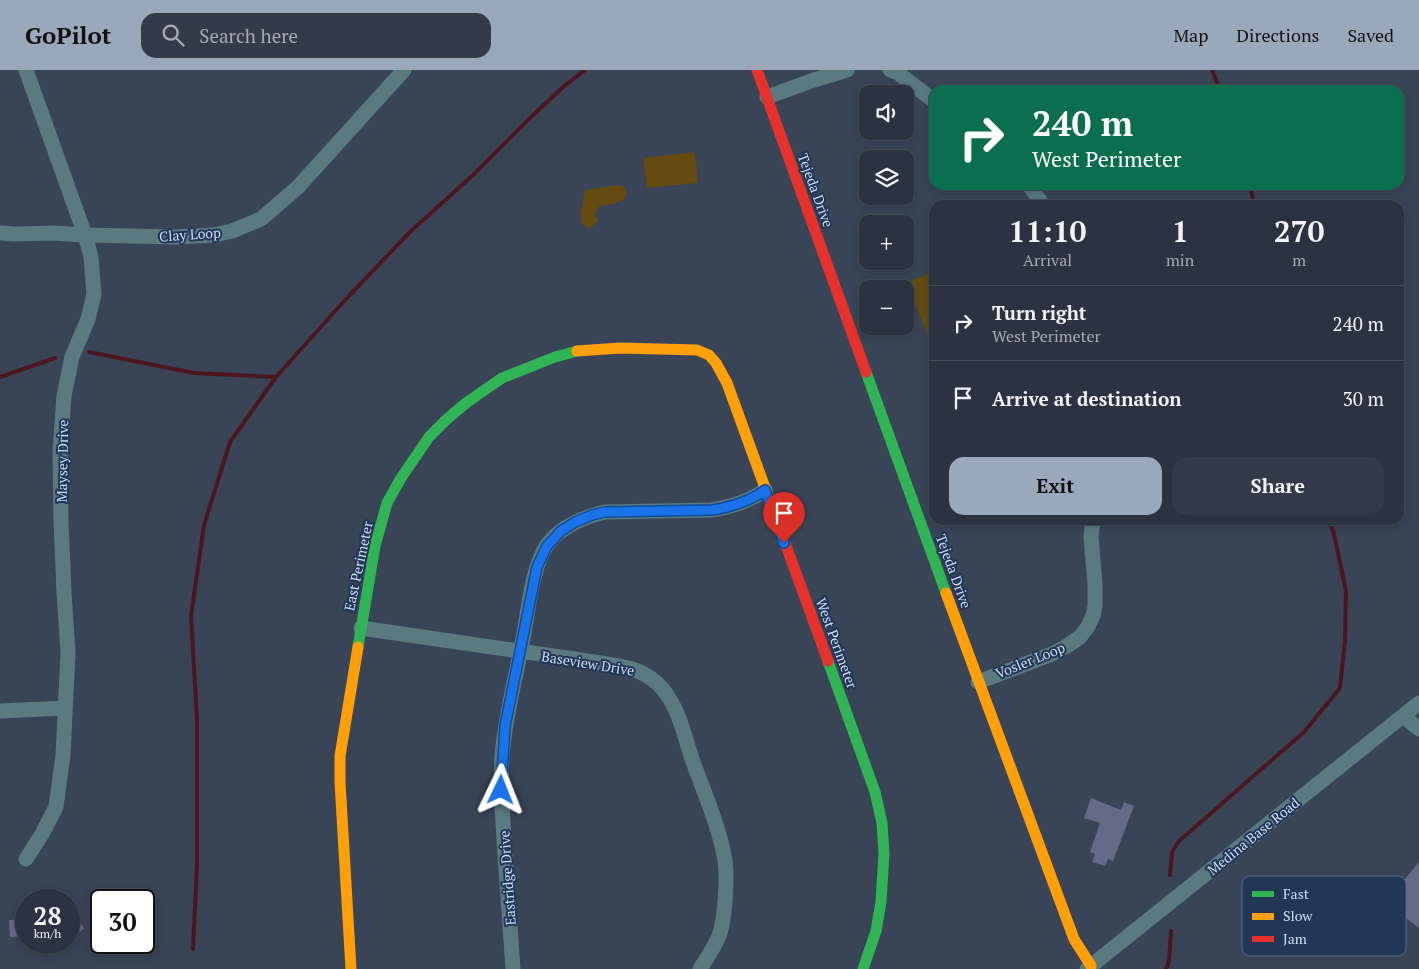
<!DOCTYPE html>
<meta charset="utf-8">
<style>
:root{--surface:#2b3341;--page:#333b48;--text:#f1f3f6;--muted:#a6aab1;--line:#474e5a;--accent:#9ba8bc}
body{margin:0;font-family:"PT Serif",serif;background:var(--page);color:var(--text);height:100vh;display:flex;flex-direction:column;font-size:19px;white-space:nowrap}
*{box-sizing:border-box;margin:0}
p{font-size:16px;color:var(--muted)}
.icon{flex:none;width:28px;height:28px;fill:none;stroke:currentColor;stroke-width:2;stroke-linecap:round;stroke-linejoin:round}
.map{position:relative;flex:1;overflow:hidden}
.details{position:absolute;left:929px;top:130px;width:475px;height:325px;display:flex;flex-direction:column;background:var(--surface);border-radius:15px;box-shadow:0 2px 8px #0003,0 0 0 1px var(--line)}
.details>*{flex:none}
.guide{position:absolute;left:929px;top:15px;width:475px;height:105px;border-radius:15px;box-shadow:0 2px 8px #0003,0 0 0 1px var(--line);background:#0b6e4f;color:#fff;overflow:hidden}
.buttons{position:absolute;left:859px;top:15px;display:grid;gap:10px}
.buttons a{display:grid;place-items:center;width:55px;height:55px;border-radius:10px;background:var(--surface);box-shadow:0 2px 8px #0003,0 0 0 1px var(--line);font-size:25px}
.speed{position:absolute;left:15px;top:819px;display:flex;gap:10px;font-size:25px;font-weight:700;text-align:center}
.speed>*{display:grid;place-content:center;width:65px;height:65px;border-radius:50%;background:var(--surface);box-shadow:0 2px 8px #0003,0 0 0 1px var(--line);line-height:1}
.speed small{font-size:12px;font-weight:400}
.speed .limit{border:2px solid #111;border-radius:8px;background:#fff;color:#111}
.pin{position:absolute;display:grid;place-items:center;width:42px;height:42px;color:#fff;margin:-51px -21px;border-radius:50% 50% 50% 0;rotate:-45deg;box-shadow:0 0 5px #0007}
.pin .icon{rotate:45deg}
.me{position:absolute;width:55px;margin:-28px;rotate:2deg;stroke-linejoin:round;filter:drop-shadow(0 0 4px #0008)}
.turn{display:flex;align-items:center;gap:18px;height:105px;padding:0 20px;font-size:22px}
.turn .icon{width:65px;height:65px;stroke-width:2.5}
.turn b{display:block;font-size:35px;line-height:42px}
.eta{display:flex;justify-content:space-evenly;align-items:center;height:85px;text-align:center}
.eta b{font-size:30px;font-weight:700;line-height:35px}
.action{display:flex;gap:10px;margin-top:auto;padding:10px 20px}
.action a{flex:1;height:58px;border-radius:15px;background:var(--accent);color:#111;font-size:20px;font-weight:700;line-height:58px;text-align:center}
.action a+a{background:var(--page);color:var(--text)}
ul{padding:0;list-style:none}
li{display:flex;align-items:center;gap:15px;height:75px;padding:0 20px;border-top:1px solid var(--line)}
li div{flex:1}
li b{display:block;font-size:19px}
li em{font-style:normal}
header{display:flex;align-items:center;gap:30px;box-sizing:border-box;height:70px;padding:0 25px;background:var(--accent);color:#111}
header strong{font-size:24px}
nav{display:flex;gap:28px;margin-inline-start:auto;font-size:18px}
.search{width:350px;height:45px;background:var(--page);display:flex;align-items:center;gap:12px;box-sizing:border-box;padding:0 18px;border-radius:15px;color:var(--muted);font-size:19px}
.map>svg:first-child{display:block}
.green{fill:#654b0f}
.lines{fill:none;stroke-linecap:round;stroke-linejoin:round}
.stream{stroke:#4d161e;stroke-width:4}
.building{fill:#656a87}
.street{stroke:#597b80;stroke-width:15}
.fast{stroke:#30b455;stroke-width:11}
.slow{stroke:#ff9f0a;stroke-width:11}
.jam{stroke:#e5322d;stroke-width:11}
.route-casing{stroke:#114b97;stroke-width:12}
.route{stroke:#1a73e8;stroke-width:9}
.labels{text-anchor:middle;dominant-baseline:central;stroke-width:4;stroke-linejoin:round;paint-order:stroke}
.street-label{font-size:14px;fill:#d0def3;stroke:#223658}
.key{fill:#223658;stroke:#566886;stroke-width:1}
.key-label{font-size:14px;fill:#d0def3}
</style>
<header>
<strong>GoPilot</strong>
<div class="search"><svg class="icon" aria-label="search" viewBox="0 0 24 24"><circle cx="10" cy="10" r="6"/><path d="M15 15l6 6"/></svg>Search here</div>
<nav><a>Map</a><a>Directions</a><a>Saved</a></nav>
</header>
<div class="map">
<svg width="1419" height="899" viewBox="0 0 1419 899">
<rect width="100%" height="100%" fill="#394457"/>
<path class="green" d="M695,82L698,113L647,118L643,88Z
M619,115L624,117L627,122C624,135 610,134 599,136L595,144L598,151L589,159L582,153L581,141L585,120Z
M934,202V268L929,269L907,212Z"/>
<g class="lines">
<path class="stream" d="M1212,0L1220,20
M1250,115L1254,135
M89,282L194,303L276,307
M0,307L55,288
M1170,805L1172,782L1179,771L1304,662L1340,618L1345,570L1346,521L1334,464L1329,450
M193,879L197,795V649L191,546L204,455L230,372L276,307L345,230L410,162L473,105L529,49L563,17L585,0
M1166,899L1169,891L1171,861"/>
</g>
<path class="building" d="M1091,728L1121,740L1124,732L1134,736L1113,791L1108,789L1105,796L1092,792L1095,784L1090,782L1100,753L1084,748Z
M1419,792V858L1407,849L1383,879L1362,863L1390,828L1383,822L1388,815L1393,810L1400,815Z
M69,831L84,859L69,867Z
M26,849V866L10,867L9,850Z"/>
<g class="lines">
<path class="street" d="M890,0L898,3L934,31
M767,27L814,10L847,0
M1029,115L1043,135
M0,163L16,164L54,163L85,165L176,167L214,165L232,161L261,149L298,117L404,0
M361,558L601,593C624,597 638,597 657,613C677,631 684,664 692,689C704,722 719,756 725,790C727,804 726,818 725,832C724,843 723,856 719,866C714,878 707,888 700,899
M978,612L1052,584L1067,576L1080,567L1087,558L1093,546L1095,536V514L1091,467L1093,450
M0,641L65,638
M1403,646L1419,659
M26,789L42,764L56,737L63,685L68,583L64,522L61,452L60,381L64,326L72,287L88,249L94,224L91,187L85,165L26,0
M513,899C510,861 508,823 505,785C503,752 500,720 502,686C505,645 517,604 524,563C529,536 532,498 547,475C561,456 584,447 605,442L711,440C731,437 749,432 765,420
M1087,899L1419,633"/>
<path class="fast" d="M866,302L946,523
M358,577L375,476L387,433L401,408L429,367L446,350L466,333L502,308L555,287L577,281
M828,591L875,722L882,753L884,784L881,832L876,861L863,899"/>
<path class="slow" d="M577,281L620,278L697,280L709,285L716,293L727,313L768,426
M946,523L1074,869L1091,896
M351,899L340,712V686L358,577"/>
<path class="jam" d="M757,0L866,302
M768,426L828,591"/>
</g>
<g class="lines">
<defs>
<path id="route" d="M501,720L505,656L537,497L547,476L561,461L575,452L592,445L605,442L712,440C731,437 749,432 765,420L784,473"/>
</defs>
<use href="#route" class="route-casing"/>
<use href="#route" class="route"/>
</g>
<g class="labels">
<g class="street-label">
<text transform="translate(816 120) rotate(70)">Tejeda Drive</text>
<text transform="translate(190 164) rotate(-4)">Clay Loop</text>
<text transform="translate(62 391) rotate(-89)">Maysey Drive</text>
<text transform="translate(358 496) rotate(-78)">East Perimeter</text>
<text transform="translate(954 501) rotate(70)">Tejeda Drive</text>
<text transform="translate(837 573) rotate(70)">West Perimeter</text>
<text transform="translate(1030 590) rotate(-22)">Vosler Loop</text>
<text transform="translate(588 593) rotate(9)">Baseview Drive</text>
<text transform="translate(1253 766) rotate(-39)">Medina Base Road</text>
<text transform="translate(507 808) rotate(-94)">Eastridge Drive</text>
</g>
</g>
<rect x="1242" y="806" width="164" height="80" rx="8" class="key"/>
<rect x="1252" y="821" width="22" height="6" fill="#30b455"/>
<rect x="1252" y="843" width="22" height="7" fill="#ff9f0a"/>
<rect x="1252" y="866" width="22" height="6" fill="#e5322d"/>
<g class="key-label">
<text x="1283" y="829">Fast</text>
<text x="1283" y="851">Slow</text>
<text x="1283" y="874">Jam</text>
</g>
</svg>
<div class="buttons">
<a><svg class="icon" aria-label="sound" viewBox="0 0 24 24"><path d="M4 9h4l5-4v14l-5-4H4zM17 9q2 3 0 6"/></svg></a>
<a><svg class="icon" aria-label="layers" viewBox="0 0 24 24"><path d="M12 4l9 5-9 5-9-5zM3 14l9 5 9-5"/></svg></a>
<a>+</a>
<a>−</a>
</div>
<div class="speed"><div>28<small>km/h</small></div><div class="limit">30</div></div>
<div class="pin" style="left:784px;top:473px;background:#d93025"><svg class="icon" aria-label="arrive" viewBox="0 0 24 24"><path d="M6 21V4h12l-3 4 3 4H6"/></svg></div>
<svg class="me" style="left:501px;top:720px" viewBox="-20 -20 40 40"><path d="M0-17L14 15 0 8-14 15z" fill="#1a73e8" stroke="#fff" stroke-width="4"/></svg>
<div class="guide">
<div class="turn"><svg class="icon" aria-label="right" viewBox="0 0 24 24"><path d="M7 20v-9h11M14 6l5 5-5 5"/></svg><div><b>240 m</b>West Perimeter</div></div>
</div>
<section class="details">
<div class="eta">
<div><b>11:10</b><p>Arrival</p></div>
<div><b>1</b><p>min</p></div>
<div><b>270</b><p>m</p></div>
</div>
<ul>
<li><svg class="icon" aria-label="right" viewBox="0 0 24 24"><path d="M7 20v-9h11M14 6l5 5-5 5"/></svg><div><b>Turn right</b><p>West Perimeter</p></div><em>240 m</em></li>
<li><svg class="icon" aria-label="arrive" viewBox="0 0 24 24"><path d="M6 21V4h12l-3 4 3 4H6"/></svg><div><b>Arrive at destination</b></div><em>30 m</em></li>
</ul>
<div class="action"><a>Exit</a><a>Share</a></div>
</section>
</div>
